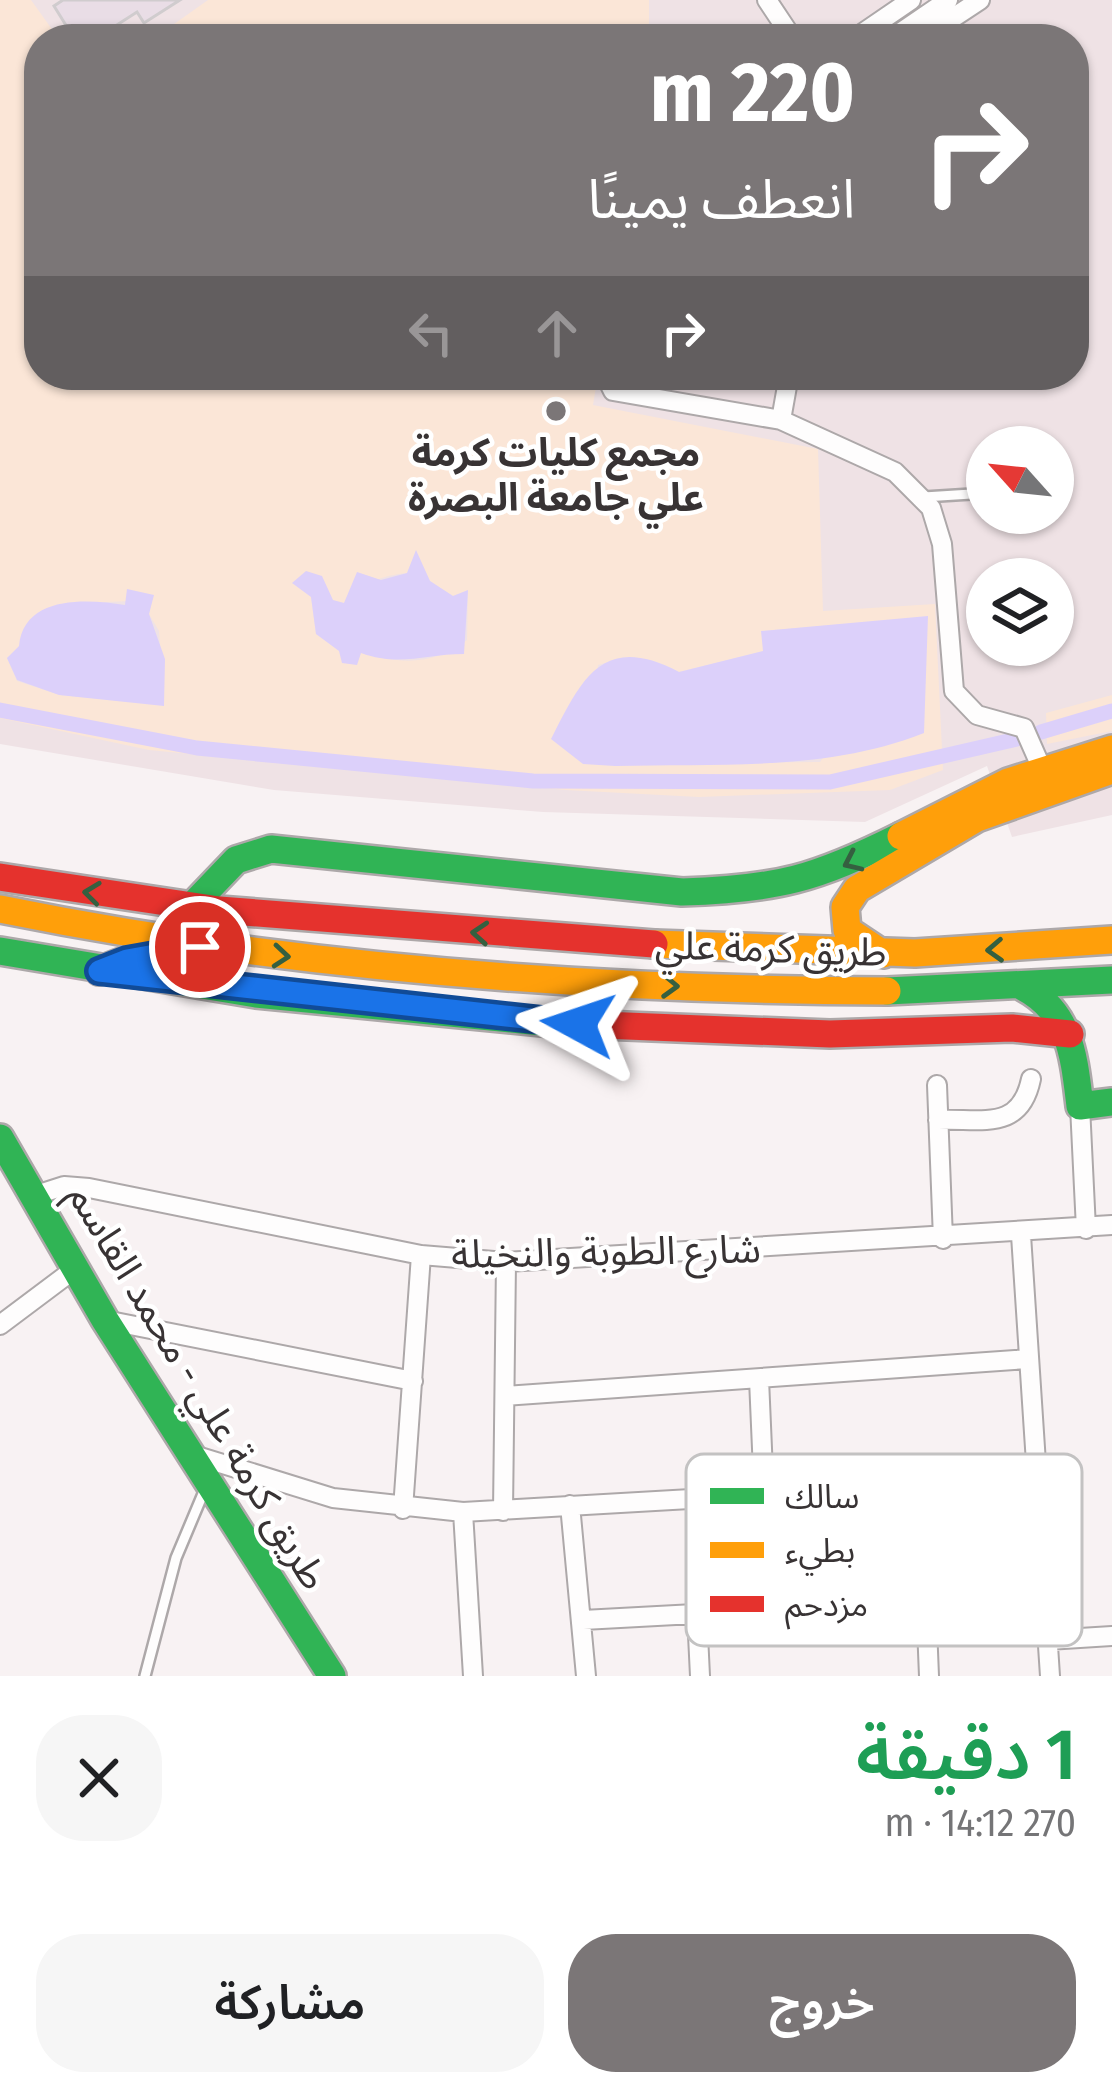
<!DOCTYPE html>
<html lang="ar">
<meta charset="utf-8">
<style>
:root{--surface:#fff;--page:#f6f6f6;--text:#202124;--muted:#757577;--accent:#7b7677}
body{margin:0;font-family:"Fira Sans Condensed","Noto Sans Arabic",sans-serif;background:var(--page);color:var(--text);direction:rtl;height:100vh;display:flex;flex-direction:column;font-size:45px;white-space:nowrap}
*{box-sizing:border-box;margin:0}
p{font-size:39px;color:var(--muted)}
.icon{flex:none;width:66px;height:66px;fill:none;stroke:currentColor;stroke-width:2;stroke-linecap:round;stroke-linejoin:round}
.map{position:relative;height:1676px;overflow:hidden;direction:ltr}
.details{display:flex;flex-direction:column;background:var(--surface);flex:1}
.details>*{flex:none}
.guide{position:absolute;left:24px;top:24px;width:1065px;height:366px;border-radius:48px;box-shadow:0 3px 9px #0004;direction:rtl;background:#7b7677;color:#fff;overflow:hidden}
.needle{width:78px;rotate:297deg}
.tools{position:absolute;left:966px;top:426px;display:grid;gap:24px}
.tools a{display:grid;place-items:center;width:108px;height:108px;border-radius:50%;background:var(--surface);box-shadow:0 3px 9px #0004;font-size:60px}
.pin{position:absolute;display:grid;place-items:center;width:102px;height:102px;color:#fff;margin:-51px;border:6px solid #fff;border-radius:50%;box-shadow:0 3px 12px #0007}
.me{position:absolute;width:132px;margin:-66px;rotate:275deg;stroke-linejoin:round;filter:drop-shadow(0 0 9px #0008)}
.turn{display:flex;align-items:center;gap:42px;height:252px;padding:0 36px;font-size:54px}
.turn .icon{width:156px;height:156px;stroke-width:2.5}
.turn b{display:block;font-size:84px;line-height:102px}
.lanes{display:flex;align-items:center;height:114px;padding:0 36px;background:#0003;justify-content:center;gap:60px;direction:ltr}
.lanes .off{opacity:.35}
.round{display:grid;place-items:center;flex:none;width:126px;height:126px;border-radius:48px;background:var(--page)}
.summary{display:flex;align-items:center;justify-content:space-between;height:204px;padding:0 36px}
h1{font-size:72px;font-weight:600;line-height:90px;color:#1e9e55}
.primary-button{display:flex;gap:24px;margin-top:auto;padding:24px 36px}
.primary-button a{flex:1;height:138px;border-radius:48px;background:var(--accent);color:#fff;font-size:48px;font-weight:600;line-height:138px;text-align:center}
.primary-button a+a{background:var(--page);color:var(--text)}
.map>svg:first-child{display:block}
.built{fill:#efe2e5;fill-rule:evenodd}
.green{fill:#fbe6d7;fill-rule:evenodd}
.water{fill:#dcd0fa}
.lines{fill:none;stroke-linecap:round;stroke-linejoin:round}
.canal{stroke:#dcd0fa;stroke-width:15}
.building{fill:#e9dde6;stroke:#d0ccce;stroke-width:3}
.lane-casing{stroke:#ada8a9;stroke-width:14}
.street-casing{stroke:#ada8a9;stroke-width:22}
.fast-casing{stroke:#ada8a9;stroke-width:32}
.slow-casing{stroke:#ada8a9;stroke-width:32}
.jam-casing{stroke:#ada8a9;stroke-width:32}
.lane{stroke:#fefdfd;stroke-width:9}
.street{stroke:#fefdfd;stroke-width:18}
.fast{stroke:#30b455;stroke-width:27}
.slow{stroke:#ff9f0a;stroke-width:27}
.jam{stroke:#e5322d;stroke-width:27}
.oneway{stroke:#356040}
.route-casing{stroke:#114b97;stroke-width:30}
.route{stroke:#1a73e8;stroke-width:21}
.poi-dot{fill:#7b7677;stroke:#fff;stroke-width:4.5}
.labels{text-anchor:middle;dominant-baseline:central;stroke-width:9;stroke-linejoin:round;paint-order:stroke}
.poi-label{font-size:39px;font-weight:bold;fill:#383334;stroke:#fff}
.street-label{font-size:39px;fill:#383334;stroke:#fff}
.key{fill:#fff;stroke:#c3c2c2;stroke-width:3}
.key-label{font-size:33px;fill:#383334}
</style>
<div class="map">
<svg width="1112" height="1676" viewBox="0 0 1112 1676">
<rect width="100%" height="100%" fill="#f8f2f3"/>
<path class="built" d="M0,0H1112V815L1012,837L987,766L865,822L543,812L274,790L0,744ZM39,39H1074V375H39ZM987,447H1053V513H987ZM987,579H1053V645H987Z"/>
<path class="green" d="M0,0H31L59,39H39V375H598L593,405L818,449L823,611L935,604L943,770L890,790L699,797L566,790L149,750L0,718ZM416,552L430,581L453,596L468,591L467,640C417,678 369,656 316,634L311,597L344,603C358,584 385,575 407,573ZM153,596L149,614L159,631L164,705L60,695L17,681L7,658C23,643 86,603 107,602C124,601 135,602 153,596ZM928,617L820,762L583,764L598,665C630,655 649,655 679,672L764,651L762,631Z
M208,0H649V39H153Z
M1112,695V731L1047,744L1046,713Z"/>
<path class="water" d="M416,550L430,581L453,596L468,590L464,654C426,654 399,667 361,653L357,665L342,663L339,651L316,634L311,597L292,583L306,571L322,576L333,600L344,603L357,572L381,580L407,573Z
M127,589L154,595L149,614L165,659L164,706L59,695L17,680L7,658L19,646C24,595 87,599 125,605Z
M928,616L924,733C825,772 720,763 615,766L583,764L551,739C582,678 603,632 679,672L763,651L761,631Z"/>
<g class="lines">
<path class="canal" d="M0,710L197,748L533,781L830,782L1017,739
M1041,732L1112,711"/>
</g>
<path class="building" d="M63,0H180L144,23L137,12L95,39L72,35L54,6Z"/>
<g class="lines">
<defs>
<path id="lane" d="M924,497L987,493
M1013,513V519
M145,1676L176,1558L205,1489"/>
<path id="street" d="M767,0L793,39
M854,39L911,0
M891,39L948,0
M921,39L980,0
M605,375L613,391L781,420L789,375
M781,420L895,472L931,508L942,544L954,691L977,715L1024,728L1042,769
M937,1085L943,1239
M1080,1106L1086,1229
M938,1120C982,1118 1020,1132 1031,1079
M36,1195L64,1186L89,1188L421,1255L506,1262L1112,1225
M1021,1235L1050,1676
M105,1320L413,1381
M0,1325L76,1268
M759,1379L764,1495
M505,1396L1028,1359
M197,1456L333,1498L463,1512L1037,1479
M570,1505L586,1676
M403,1509L421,1255
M503,1511L506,1262
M463,1512L473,1676
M926,1602L929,1676
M697,1614L700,1676
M583,1620L1045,1595
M1048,1640L1112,1636"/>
<path id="fast" d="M192,906L236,860L271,849L682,892C778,889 815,879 901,836
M0,951L256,994L552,1023
M99,971L127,960L178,954
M1023,987C1071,1012 1074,1057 1080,1106L1112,1102
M887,991L1112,980
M0,1138L105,1320L332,1676"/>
<path id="slow" d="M901,836L1008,782L1112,749
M0,909C290,968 591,990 887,991
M654,944L915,953L1112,940
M883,954L847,930L845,907L857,889L977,818L1112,770"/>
<path id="jam" d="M0,877L219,910L654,944
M552,1023L830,1034L1012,1028L1070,1034"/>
</defs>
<use href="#lane" class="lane-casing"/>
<use href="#street" class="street-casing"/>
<use href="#fast" class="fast-casing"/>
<use href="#slow" class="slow-casing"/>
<use href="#jam" class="jam-casing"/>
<use href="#lane" class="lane"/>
<use href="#street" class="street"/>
<use href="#fast" class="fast"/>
<use href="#slow" class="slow"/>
<use href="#jam" class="jam"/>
</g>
<defs><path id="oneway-chevron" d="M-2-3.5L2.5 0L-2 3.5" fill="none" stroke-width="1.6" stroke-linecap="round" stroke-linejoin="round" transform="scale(3)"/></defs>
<g class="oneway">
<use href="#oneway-chevron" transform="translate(852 862) rotate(155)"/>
<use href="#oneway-chevron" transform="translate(92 893) rotate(-173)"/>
<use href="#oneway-chevron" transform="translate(480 933) rotate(-176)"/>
<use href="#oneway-chevron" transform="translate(995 950) rotate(177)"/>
<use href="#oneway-chevron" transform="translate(281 956) rotate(5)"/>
<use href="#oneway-chevron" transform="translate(670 986) rotate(2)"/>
</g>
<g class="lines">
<defs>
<path id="route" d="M200,947L127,960L99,971L578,1024"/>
</defs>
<use href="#route" class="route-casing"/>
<use href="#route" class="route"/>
</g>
<circle class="poi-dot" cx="556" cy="411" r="12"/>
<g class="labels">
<g class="poi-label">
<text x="556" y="453">مجمع كليات كرمة<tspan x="556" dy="45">علي جامعة البصرة</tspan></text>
</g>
<g class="street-label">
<text transform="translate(771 949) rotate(2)">طريق كرمة علي</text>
<text transform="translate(606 1252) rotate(-1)">شارع الطوبة والنخيلة</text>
<text transform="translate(198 1387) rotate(59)">طريق كرمة علي - محمد القاسم</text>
</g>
</g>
<rect x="686" y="1454" width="396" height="192" rx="18" class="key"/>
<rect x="710" y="1488" width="54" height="16" fill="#30b455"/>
<rect x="710" y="1542" width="54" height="16" fill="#ff9f0a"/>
<rect x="710" y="1596" width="54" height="16" fill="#e5322d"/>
<g class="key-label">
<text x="785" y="1508">سالك</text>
<text x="785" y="1562">بطيء</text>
<text x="785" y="1616">مزدحم</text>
</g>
</svg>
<div class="tools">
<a><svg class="needle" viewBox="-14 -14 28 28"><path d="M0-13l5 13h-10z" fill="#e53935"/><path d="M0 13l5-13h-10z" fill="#757577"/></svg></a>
<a><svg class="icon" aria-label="layers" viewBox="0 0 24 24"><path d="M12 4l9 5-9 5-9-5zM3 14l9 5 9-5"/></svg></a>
</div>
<div class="pin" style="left:200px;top:947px;background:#d93025"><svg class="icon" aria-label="arrive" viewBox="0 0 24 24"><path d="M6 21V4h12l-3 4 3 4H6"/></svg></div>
<svg class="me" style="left:578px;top:1024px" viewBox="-20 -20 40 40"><path d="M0-17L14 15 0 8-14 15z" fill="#1a73e8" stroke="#fff" stroke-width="4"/></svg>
<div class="guide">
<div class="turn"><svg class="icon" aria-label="right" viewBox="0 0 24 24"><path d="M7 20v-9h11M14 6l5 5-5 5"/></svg><div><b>220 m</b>انعطف يمينًا</div></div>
<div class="lanes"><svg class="icon off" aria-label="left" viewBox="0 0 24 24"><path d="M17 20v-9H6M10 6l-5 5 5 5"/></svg><svg class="icon off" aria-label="ahead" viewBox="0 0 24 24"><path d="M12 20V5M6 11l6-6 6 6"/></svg><svg class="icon" aria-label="right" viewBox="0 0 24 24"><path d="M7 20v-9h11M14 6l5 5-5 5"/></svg></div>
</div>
</div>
<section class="details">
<div class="summary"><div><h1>1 دقيقة</h1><p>270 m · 14:12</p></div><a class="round"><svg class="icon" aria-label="close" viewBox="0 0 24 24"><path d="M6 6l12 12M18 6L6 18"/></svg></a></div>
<div class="primary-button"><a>خروج</a><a>مشاركة</a></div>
</section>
